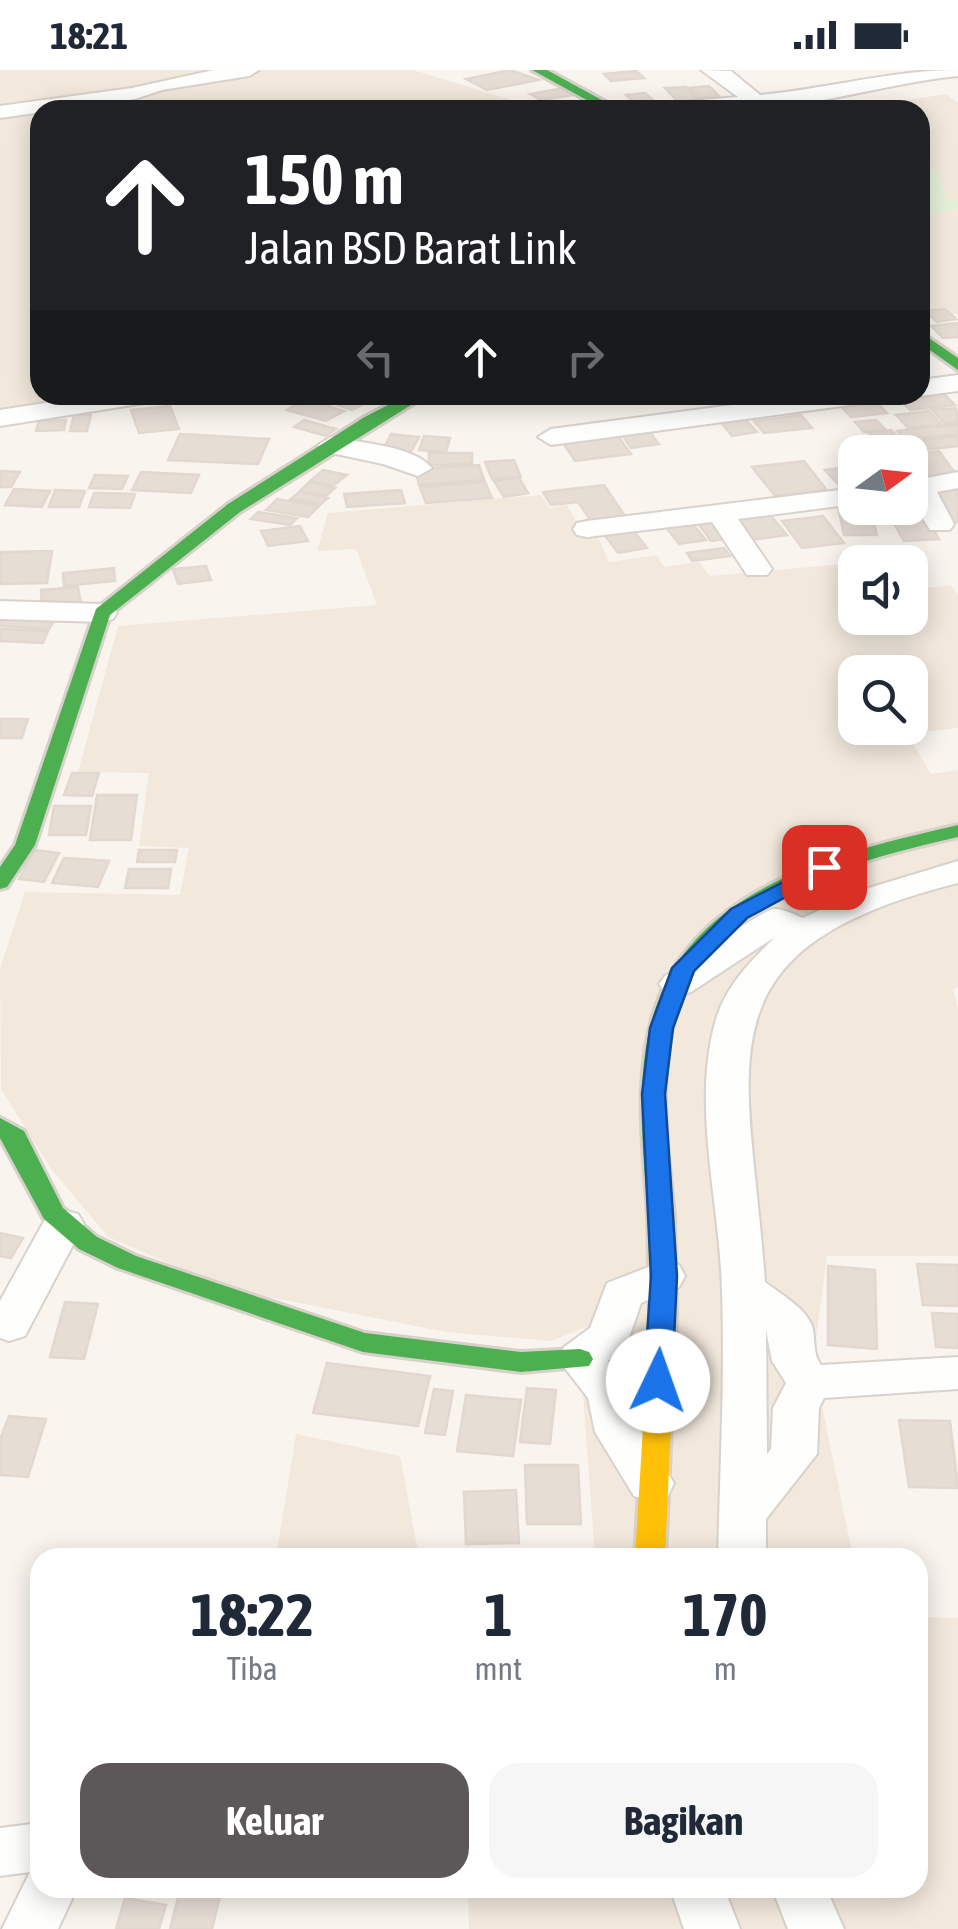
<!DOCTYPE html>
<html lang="id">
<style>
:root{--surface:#fff;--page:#f6f6f7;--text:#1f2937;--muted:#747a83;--accent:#5c585a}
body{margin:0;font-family:"Asap Condensed",sans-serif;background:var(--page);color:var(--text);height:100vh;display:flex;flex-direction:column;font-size:38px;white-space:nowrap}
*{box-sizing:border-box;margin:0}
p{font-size:32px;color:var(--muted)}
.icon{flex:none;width:55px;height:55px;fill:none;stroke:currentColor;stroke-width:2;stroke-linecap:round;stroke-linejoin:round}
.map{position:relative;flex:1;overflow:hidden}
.side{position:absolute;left:30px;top:1478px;width:898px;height:350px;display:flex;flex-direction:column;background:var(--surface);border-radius:30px;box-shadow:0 5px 25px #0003}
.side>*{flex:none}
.guide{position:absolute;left:30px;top:30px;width:900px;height:305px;border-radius:30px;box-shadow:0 5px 25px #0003;background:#202124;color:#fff;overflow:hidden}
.needle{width:65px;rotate:75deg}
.controls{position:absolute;left:838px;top:365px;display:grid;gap:20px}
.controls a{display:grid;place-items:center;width:90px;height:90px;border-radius:20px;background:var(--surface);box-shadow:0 5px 25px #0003;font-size:50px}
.pin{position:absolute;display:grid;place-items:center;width:85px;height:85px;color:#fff;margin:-42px;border-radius:20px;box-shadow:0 5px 15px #0006}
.me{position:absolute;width:110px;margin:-55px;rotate:3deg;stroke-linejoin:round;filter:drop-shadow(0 0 8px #0008)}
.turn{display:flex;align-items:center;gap:35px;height:210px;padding:0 50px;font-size:45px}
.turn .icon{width:130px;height:130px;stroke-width:2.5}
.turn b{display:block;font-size:70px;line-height:85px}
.lanes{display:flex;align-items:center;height:95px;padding:0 50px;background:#0003;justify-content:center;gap:50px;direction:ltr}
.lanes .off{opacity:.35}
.eta{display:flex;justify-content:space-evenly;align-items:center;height:170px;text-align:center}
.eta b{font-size:60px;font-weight:700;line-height:70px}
.cta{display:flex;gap:20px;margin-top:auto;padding:20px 50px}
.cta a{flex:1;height:115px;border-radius:30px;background:var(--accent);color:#fff;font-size:40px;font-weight:700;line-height:115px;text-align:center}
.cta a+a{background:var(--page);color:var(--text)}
.status{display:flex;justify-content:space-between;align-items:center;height:70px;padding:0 50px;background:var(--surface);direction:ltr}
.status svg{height:28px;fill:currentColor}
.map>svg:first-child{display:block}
.residential{fill:#f2e8dc;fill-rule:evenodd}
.green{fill:#e5f0d9}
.building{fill:#e6ddd5;stroke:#e2d8d0;stroke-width:2.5}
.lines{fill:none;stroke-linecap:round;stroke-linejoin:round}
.street-casing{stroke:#d8d2cc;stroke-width:4}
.fast-casing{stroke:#d8d1ca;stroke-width:6}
.slow-casing{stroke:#d8d1ca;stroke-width:6}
.street{fill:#fefefc;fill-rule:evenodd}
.fast{fill:#4caf50;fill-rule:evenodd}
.slow{fill:#ffc107;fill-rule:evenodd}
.route{fill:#1a73e8;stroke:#114b97;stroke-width:2.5}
</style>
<div class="status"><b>18:21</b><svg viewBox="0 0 49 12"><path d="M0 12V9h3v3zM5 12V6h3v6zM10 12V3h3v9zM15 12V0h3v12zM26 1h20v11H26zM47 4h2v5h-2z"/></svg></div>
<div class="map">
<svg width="958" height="1859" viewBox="0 0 958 1859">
<rect width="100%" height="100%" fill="#f9f5ee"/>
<path class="residential" d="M0,0H413L545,40H40V325H149L0,343Z
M946,24L958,33V129H948L938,105L920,86V40L862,37Z
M958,139V244L935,246L920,234V145Z
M541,425L550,438L567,435L582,462L595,460L609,492L657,485L664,497L699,492L710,506L855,493V548H910V520L951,515L958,525V658L907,664L931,704L958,700V917L953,919L958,938V1186H827L813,1292L853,1487H595L583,1324L585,1257L552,1271L446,1262L229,1219L108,1167L49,1096L1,1019L0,899L25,822L180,825L189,778L139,776L149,703L78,702L118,556L377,535L356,479L317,481L328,443ZM855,602H910V658H855Z
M296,1364L400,1386L419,1487H276Z
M918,1547L958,1548V1859H469L468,1818H918Z"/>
<path class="green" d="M920,86L938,105L948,129H958V139L920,145Z"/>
<path class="building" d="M510,0L539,10L487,20L466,9Z
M636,1L644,8L611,11L604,4Z
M709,16L719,26L699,28L689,18Z
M569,17L580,24L541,30L530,24Z
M686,17L702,33L681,35L665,18Z
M645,23L656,33L637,35L626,25Z
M945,239L956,249L937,252L925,241Z
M958,253V267L943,268L931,256Z
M942,322L955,335L910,340L897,327Z
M310,325H346L367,332L352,340Z
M766,325L775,335L728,340L718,328Z
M305,329L344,341L326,351L287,340Z
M876,331L887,343L851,347L840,335Z
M170,336L179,359L139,363L131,340Z
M956,338L958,352L945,354L932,340Z
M929,341L941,354L908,358L896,345Z
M74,345H91L87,361H70Z
M801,345L812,358L764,363L754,351Z
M743,347L757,362L732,366L719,350Z
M66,350L64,360L36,361L39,351Z
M304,350L336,359L326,366L294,357Z
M876,350L885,359L864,362L855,352Z
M958,354V364L905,370L897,361Z
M891,360L910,380L887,382L869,363Z
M649,361L659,374L631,378L622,365Z
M180,364L269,369L258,394L168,390Z
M391,364L419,367L411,382L383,380Z
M424,366L450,368L446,382L419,380Z
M618,366L631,384L575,391L563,373Z
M958,366V376L915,381L906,372Z
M939,381L958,407L910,412V385Z
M429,383H472V394L429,395Z
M514,390L521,407L492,409L485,392Z
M804,391L827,420L775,426L752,397Z
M479,395L484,410L419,415L415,399Z
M851,397L855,401V423L847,424L825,400Z
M323,400L347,405L333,416L310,411Z
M0,401L20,402L11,417H0Z
M141,402L199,405L191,423L132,420Z
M95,405L128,406L122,419L89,418Z
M519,408L528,423L504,427L494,411Z
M309,412L335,418L326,426L300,421Z
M485,412L492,428L426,433L420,417Z
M604,415L627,449L593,454L578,432L551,435L543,422Z
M958,418V452L950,453L927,420Z
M14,419L50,421L42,437L5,435Z
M55,420L85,421L79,437H49Z
M401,420L405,433L347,437L344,424Z
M299,422L328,428L321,434L291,429Z
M94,423L135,424L130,438L89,437Z
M277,429L319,436L308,447L266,440Z
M838,436L870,438L877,465H844Z
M920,436L939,469L904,471L885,438Z
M767,441L787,465L751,470L731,445Z
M258,442L297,448L290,455L251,449Z
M823,446L844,473L802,478L782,451Z
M716,448L731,468L711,471L696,451Z
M691,452L706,470L679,474L665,456Z
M300,456L308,471L268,476L261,461Z
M632,459L647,478L618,483L603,463Z
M724,478L730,486L692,491L687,483Z
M52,481L47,513L0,514V482Z
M206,496L211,510L178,514L173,499Z
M114,498L115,511L64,516L63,503Z
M78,517L81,533L42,536L41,520Z
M0,544L56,548L49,559L0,556Z
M0,559L48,561L43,573L0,571Z
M0,649H28L22,668H0Z
M72,703H99L92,726L64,725Z
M97,725H137L131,770H90Z
M54,736H91L86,765H49Z
M35,780L59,783L44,812L19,809Z
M139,780H177L175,792H137Z
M64,788L109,791L98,817L52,813Z
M129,799H171L168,818H125Z
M0,1163L23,1168L11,1188L0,1186Z
M917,1194L958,1195V1236L923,1235Z
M828,1196L875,1200L877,1279L828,1275Z
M65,1232L98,1234L84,1289L50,1287Z
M932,1243L958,1244V1278L936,1277Z
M327,1293L430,1306L418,1356L313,1343Z
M527,1318L556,1320L550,1374L520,1372Z
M434,1319L453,1321L445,1365L425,1363Z
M466,1325L521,1330L513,1386L457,1381Z
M9,1346L46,1349L28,1407L0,1405V1370Z
M899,1350L950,1351L958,1418L909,1417Z
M525,1395H578L581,1454H527Z
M516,1420L519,1473L466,1474L464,1422Z
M180,1820L220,1826L212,1859H170Z
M125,1828L166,1835L159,1859H116Z"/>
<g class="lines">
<defs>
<path id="street" d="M214,0H259L249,6L162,20L135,29L0,48V36L132,18Z
M701,0L731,1L760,25C827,19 891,0 958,0V6C906,11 857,25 805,33C752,41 697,40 643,40L653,34L738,27Z
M958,305V321L920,326L917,325L920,310Z
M96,325H158L145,333L0,356V340Z
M807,325H878L865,333L551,375L538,367L551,359Z
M331,367C360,373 412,375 432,398L418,406L383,394L322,381L318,375Z
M958,402V418L937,422L954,454L950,460H930L910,427V411Z
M855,418V434L738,449L772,499L767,505H747L712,452L587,467L577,465L573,459L577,453L587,451Z
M0,531L102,534L113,537L117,543L113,549L102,552L0,549Z
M958,791V813C690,880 750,993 765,1212C779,1223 806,1238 812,1256C816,1269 812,1283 821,1295L958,1287V1319L824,1328L819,1338L817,1384L766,1449V1488H718C720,1399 725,1309 722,1220C720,1132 690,1032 717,946C728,913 752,890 775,867L691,922L678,925L665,922L659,914L665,906C681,896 764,840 773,839C783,838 793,844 803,848L859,821ZM766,1260L772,1291L786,1313L773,1338L771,1379L767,1384Z
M63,1140L78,1144L84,1154L25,1266L9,1271L0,1268V1231L48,1144Z
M664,1191L679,1195L685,1206L679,1217L641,1233L626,1277L608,1291L633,1323L640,1359L674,1413L668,1426L651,1431L634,1426L595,1362L588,1328L558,1289L564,1277L590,1258L607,1213Z
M40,1753V1818H77L58,1859H2L30,1802L0,1806V1758Z
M670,1818H724L740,1859H684Z
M772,1818H826L844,1859H788Z"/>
<path id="fast" d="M532,0H547L620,40H605Z
M920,262L958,288V300L920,273Z
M407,325H427L240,442L110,545L35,775L7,817L0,819V797L15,775L96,539L228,434L363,348Z
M958,755V767C860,790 726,822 683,925C654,992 667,1075 674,1145L670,1151H652L648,1145C643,1075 632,994 660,926C706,812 850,780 958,755Z
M0,1048L24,1061L63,1138L97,1167L136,1186L365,1263L521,1282L580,1279L589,1282L593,1289L589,1296L521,1302L363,1282L118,1198L79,1179L44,1149L0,1068Z"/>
<path id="slow" d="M661,1136L670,1139L674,1145L676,1243L665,1488H635L650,1243L648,1145L652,1139Z"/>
</defs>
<use href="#street" class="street-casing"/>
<use href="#fast" class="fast-casing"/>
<use href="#slow" class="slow-casing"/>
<use href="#street" class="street"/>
<use href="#fast" class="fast"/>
<use href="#slow" class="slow"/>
</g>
<path class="route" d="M824,791L835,797L832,802L747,848L694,901L673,958L665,1024L677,1206L672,1311L668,1318H648L644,1311L651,1206L642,1024L650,958L672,898L731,839Z"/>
</svg>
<div class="controls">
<a><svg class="needle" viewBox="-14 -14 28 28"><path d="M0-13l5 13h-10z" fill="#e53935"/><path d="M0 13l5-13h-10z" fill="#747a83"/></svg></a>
<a><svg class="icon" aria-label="sound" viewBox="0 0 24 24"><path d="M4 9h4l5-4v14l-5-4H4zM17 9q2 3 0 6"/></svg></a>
<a><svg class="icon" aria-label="search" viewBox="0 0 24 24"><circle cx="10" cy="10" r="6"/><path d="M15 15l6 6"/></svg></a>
</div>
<div class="pin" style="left:824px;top:797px;background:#d93025"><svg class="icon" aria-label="arrive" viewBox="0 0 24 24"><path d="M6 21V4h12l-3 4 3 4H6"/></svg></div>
<svg class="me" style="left:658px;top:1311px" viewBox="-20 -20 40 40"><circle r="19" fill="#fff"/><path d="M0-13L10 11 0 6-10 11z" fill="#1a73e8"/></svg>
<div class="guide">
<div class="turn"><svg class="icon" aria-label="ahead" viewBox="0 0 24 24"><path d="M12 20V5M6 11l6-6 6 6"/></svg><div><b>150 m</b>Jalan BSD Barat Link</div></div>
<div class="lanes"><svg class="icon off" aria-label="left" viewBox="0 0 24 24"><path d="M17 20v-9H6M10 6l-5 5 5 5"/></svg><svg class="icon" aria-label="ahead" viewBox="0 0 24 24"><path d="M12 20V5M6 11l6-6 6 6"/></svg><svg class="icon off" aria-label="right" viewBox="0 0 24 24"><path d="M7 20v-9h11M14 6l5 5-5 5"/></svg></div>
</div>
<section class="side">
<div class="eta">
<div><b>18:22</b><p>Tiba</p></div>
<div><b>1</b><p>mnt</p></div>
<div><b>170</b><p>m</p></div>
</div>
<div class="cta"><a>Keluar</a><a>Bagikan</a></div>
</section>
</div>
